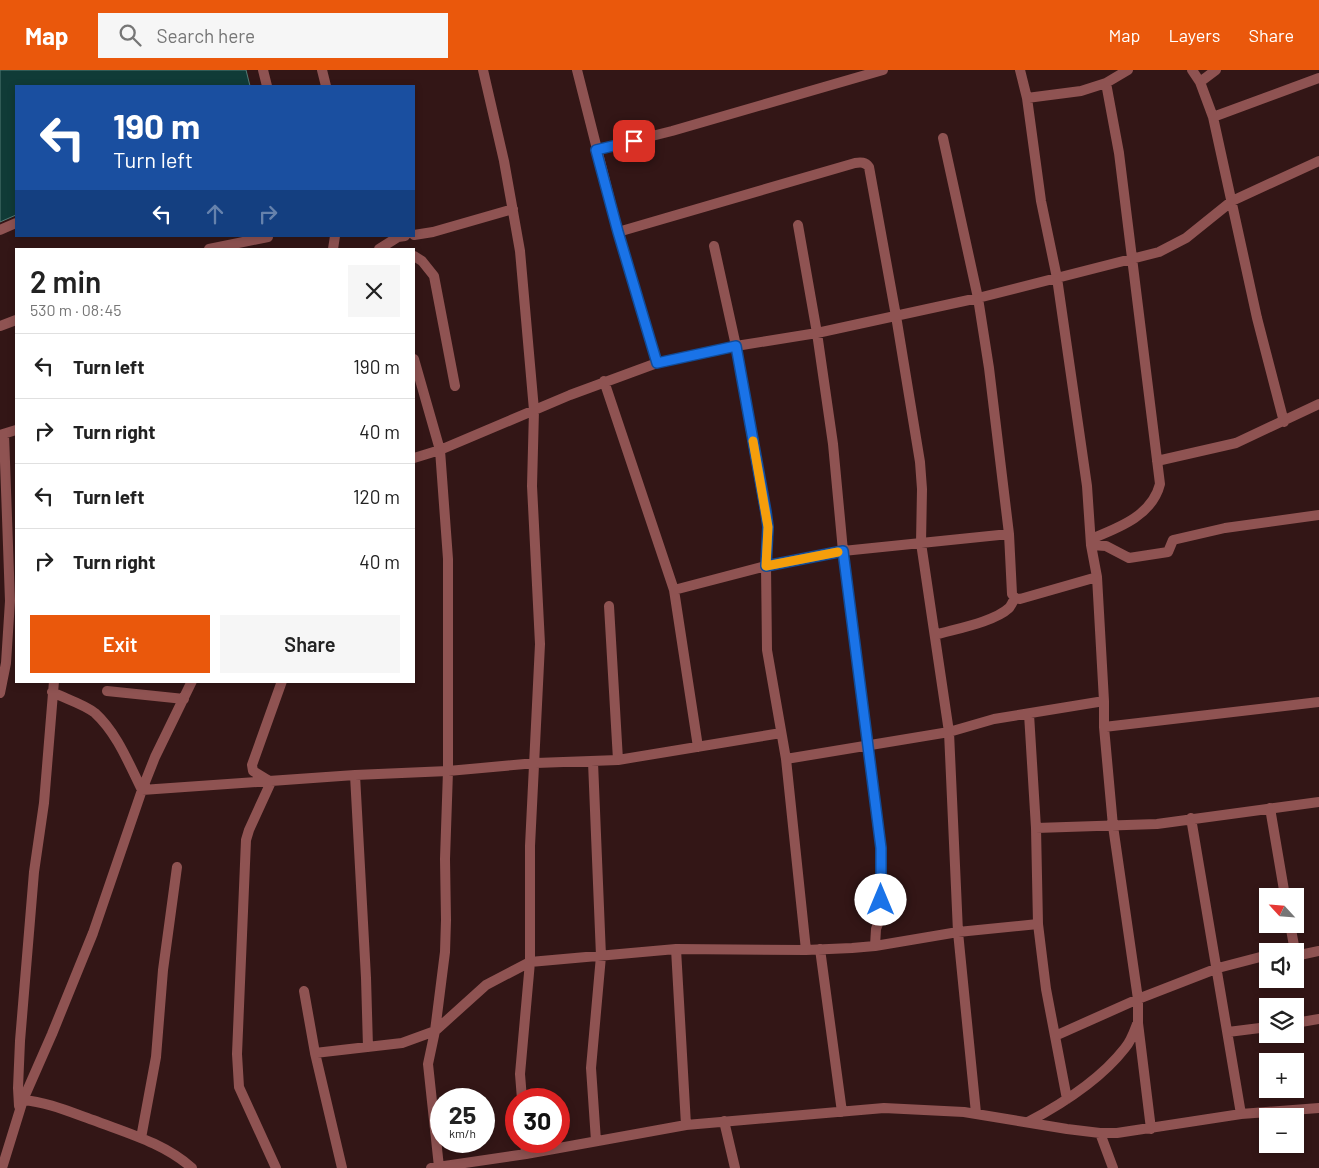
<!DOCTYPE html>
<meta charset="utf-8">
<style>
:root{--surface:#fff;--page:#f6f6f6;--text:#222;--muted:#767676;--line:#e0e0e0;--accent:#ea580c}
body{margin:0;font-family:Barlow,sans-serif;background:var(--page);color:var(--text);height:100vh;display:flex;flex-direction:column;font-size:19px;white-space:nowrap}
*{box-sizing:border-box;margin:0}
p{font-size:16px;color:var(--muted)}
.icon{flex:none;width:28px;height:28px;fill:none;stroke:currentColor;stroke-width:2;stroke-linecap:round;stroke-linejoin:round}
.map{position:relative;flex:1;overflow:hidden}
.details{position:absolute;left:15px;top:178px;width:400px;height:435px;display:flex;flex-direction:column;background:var(--surface);border-radius:0px;box-shadow:0 2px 8px #0003}
.details>*{flex:none}
.top-card{position:absolute;left:15px;top:15px;width:400px;height:152px;border-radius:0px;box-shadow:0 2px 8px #0003;background:#1a4fa0;color:#fff;overflow:hidden}
.needle{width:32px;rotate:296deg}
.tools{position:absolute;left:1259px;top:818px;display:grid;gap:10px}
.tools a{display:grid;place-items:center;width:45px;height:45px;border-radius:0px;background:var(--surface);box-shadow:0 2px 8px #0003;font-size:25px}
.speed{position:absolute;left:430px;top:1018px;display:flex;gap:10px;font-size:25px;font-weight:700;text-align:center}
.speed>*{display:grid;place-content:center;width:65px;height:65px;border-radius:50%;background:var(--surface);box-shadow:0 2px 8px #0003;line-height:1}
.speed small{font-size:12px;font-weight:400}
.speed .limit{border:8px solid #d22;background:#fff;color:#111}
.pin{position:absolute;display:grid;place-items:center;width:42px;height:42px;color:#fff;margin:-21px;border-radius:10px;box-shadow:0 2px 8px #0006}
.me{position:absolute;width:55px;margin:-28px;rotate:0deg;stroke-linejoin:round;filter:drop-shadow(0 0 4px #0008)}
.turn{display:flex;align-items:center;gap:18px;height:105px;padding:0 15px;font-size:22px}
.turn .icon{width:65px;height:65px;stroke-width:2.5}
.turn b{display:block;font-size:35px;line-height:42px}
.lanes{display:flex;align-items:center;height:48px;padding:0 15px;background:#0003;justify-content:center;gap:25px;direction:ltr}
.lanes .off{opacity:.35}
.round{display:grid;place-items:center;flex:none;width:52px;height:52px;border-radius:0px;background:var(--page)}
.overview{display:flex;align-items:center;justify-content:space-between;height:85px;padding:0 15px}
h1{font-size:30px;font-weight:600;line-height:38px}
.cta{display:flex;gap:10px;margin-top:auto;padding:10px 15px}
.cta a{flex:1;height:58px;border-radius:0px;background:var(--accent);color:#fff;font-size:20px;font-weight:600;line-height:58px;text-align:center}
.cta a+a{background:var(--page);color:var(--text)}
ul{padding:0;list-style:none}
li{display:flex;align-items:center;gap:15px;height:65px;padding:0 15px;border-top:1px solid var(--line)}
li div{flex:1}
li b{display:block;font-size:19px}
li em{font-style:normal}
header{display:flex;align-items:center;gap:30px;box-sizing:border-box;height:70px;padding:0 25px;background:var(--accent);color:#fff}
header strong{font-size:24px}
nav{display:flex;gap:28px;margin-inline-start:auto;font-size:18px}
.search{width:350px;height:45px;background:var(--page);display:flex;align-items:center;gap:12px;box-sizing:border-box;padding:0 18px;border-radius:0px;color:var(--muted);font-size:19px}
.map>svg:first-child{display:block}
.building{fill:#103b37;stroke:#537d77}
.lines{fill:none;stroke-linecap:round;stroke-linejoin:round}
.minor{stroke:#8f5352;stroke-width:10}
.route-casing{stroke:#114b97;stroke-width:12}
.route{stroke:#1a73e8;stroke-width:9}
.slow{stroke:#f59e0b;stroke-width:9}
</style>
<header>
<strong>Map</strong>
<div class="search"><svg class="icon" aria-label="search" viewBox="0 0 24 24"><circle cx="10" cy="10" r="6"/><path d="M15 15l6 6"/></svg>Search here</div>
<nav><a>Map</a><a>Layers</a><a>Share</a></nav>
</header>
<div class="map">
<svg width="1319" height="1098" viewBox="0 0 1319 1098">
<rect width="100%" height="100%" fill="#331616"/>
<path class="building" d="M0,0H246L250,16H16V145L0,152Z"/>
<g class="lines">
<path class="minor" d="M263,0L267,16
M322,0L326,16
M483,0L504,91L520,181L534,340L532,416L540,574L530,776V892L520,1004L522,1029
M577,0L618,162L657,293
M1020,0L1027,28L1041,131L1057,208L1087,416L1091,475L1097,507L1104,631V657L1113,756L1138,929V953L1151,1059
M1192,0L1200,12L1213,47L1257,248L1284,352
M1200,12L1216,0
M1027,28L1081,21L1106,13L1128,0
M1213,47L1319,8
M943,68L978,228L989,298L1009,464L1012,524L1015,528
M596,80L672,61L883,0
M798,155L817,263L833,374L843,481L881,778L882,843L876,859L875,876
M0,160L16,153
M618,162L855,93C861,92 865,92 869,97L896,246L920,392L922,419L921,473L949,662L958,862L976,1043
M414,165L433,162L513,139
M714,176L736,276L768,457L766,496L767,580L786,689L806,880
M209,179L268,167
M333,179L335,166
M379,179L398,167L405,166
M414,186L422,191L434,206L455,316
M0,256L16,250
M414,289L440,380L448,489V701L445,789L446,850L445,882L435,961L428,994L439,1097
M604,311L674,520L698,677
M0,365L16,360
M414,388L440,380L570,325L657,293L736,276L817,263L978,228L1159,182L1186,168L1232,131L1319,91
M1157,391L1236,373L1319,334
M1091,469C1118,458 1152,446 1160,414L1119,83L1106,13
M1091,475L1106,476L1129,488L1168,482L1173,470L1225,458L1319,445
M674,520L766,496L843,481L1009,464
M1015,528L1020,529L1097,507
M609,536L618,690
M935,565C955,559 994,552 1009,538C1011,536 1013,531 1015,528
M107,621L184,629
M52,622C66,629 84,634 95,643C117,663 129,694 142,720L355,705L448,701L536,693L618,690L781,663
M0,623L6,593L10,531L4,364
M1029,644L1036,758L1038,854L1046,919L1067,1029
M1104,657L1319,632
M786,689L949,662L994,649L1104,631
M593,692L601,886L591,998L596,1071
M355,705L366,908L368,977
M1270,738L1285,826
M1191,748L1241,1044
M1036,758L1157,754L1319,732
M1290,854L1295,881
M676,879L686,1055
M820,879L842,1042
M1295,886L1319,881
M304,921L315,983L342,1098
M1295,953L1319,949
M1228,962L1268,957
M1055,966L1138,929L1218,898L1268,885
M315,983L402,973L435,961L486,915L530,892L676,879L806,880L852,878L875,876L958,862L1038,854
M23,1030C47,1032 70,1042 93,1050C127,1063 164,1073 192,1098
M19,1036L18,1018L20,971L34,802L44,733L54,611
M724,1051L735,1098
M1028,1052C1062,1034 1101,1009 1125,978C1131,971 1134,962 1137,954
M1100,1063L1113,1098
M141,1068L156,987L163,900L177,797
M525,1071L526,1084
M2,1098L23,1030L52,964L93,863L142,720L155,687L192,611
M276,1098L239,1017L237,984L246,770L249,760L271,712L253,701L252,695L282,611
M431,1098L526,1084L686,1055L884,1038L964,1042L1067,1059L1100,1063H1117L1241,1044L1319,1038"/>
</g>
<g class="lines">
<defs>
<path id="route" d="M634,71L596,80L618,162L657,293L736,276L766,442L768,457L766,496L843,481L881,778V830"/>
</defs>
<use href="#route" class="route-casing"/>
<use href="#route" class="route"/>
<path class="slow" d="M753,371L768,457L766,496L838,482"/>
</g>
</svg>
<div class="tools">
<a><svg class="needle" viewBox="-14 -14 28 28"><path d="M0-13l5 13h-10z" fill="#e53935"/><path d="M0 13l5-13h-10z" fill="#767676"/></svg></a>
<a><svg class="icon" aria-label="sound" viewBox="0 0 24 24"><path d="M4 9h4l5-4v14l-5-4H4zM17 9q2 3 0 6"/></svg></a>
<a><svg class="icon" aria-label="layers" viewBox="0 0 24 24"><path d="M12 4l9 5-9 5-9-5zM3 14l9 5 9-5"/></svg></a>
<a>+</a>
<a>−</a>
</div>
<div class="speed"><div>25<small>km/h</small></div><div class="limit">30</div></div>
<div class="pin" style="left:634px;top:71px;background:#d93025"><svg class="icon" aria-label="arrive" viewBox="0 0 24 24"><path d="M6 21V4h12l-3 4 3 4H6"/></svg></div>
<svg class="me" style="left:881px;top:830px" viewBox="-20 -20 40 40"><circle r="19" fill="#fff"/><path d="M0-13L10 11 0 6-10 11z" fill="#1a73e8"/></svg>
<div class="top-card">
<div class="turn"><svg class="icon" aria-label="left" viewBox="0 0 24 24"><path d="M17 20v-9H6M10 6l-5 5 5 5"/></svg><div><b>190 m</b>Turn left</div></div>
<div class="lanes"><svg class="icon" aria-label="left" viewBox="0 0 24 24"><path d="M17 20v-9H6M10 6l-5 5 5 5"/></svg><svg class="icon off" aria-label="ahead" viewBox="0 0 24 24"><path d="M12 20V5M6 11l6-6 6 6"/></svg><svg class="icon off" aria-label="right" viewBox="0 0 24 24"><path d="M7 20v-9h11M14 6l5 5-5 5"/></svg></div>
</div>
<section class="details">
<div class="overview"><div><h1>2 min</h1><p>530 m · 08:45</p></div><a class="round"><svg class="icon" aria-label="close" viewBox="0 0 24 24"><path d="M6 6l12 12M18 6L6 18"/></svg></a></div>
<ul>
<li><svg class="icon" aria-label="left" viewBox="0 0 24 24"><path d="M17 20v-9H6M10 6l-5 5 5 5"/></svg><div><b>Turn left</b></div><em>190 m</em></li>
<li><svg class="icon" aria-label="right" viewBox="0 0 24 24"><path d="M7 20v-9h11M14 6l5 5-5 5"/></svg><div><b>Turn right</b></div><em>40 m</em></li>
<li><svg class="icon" aria-label="left" viewBox="0 0 24 24"><path d="M17 20v-9H6M10 6l-5 5 5 5"/></svg><div><b>Turn left</b></div><em>120 m</em></li>
<li><svg class="icon" aria-label="right" viewBox="0 0 24 24"><path d="M7 20v-9h11M14 6l5 5-5 5"/></svg><div><b>Turn right</b></div><em>40 m</em></li>
</ul>
<div class="cta"><a>Exit</a><a>Share</a></div>
</section>
</div>
